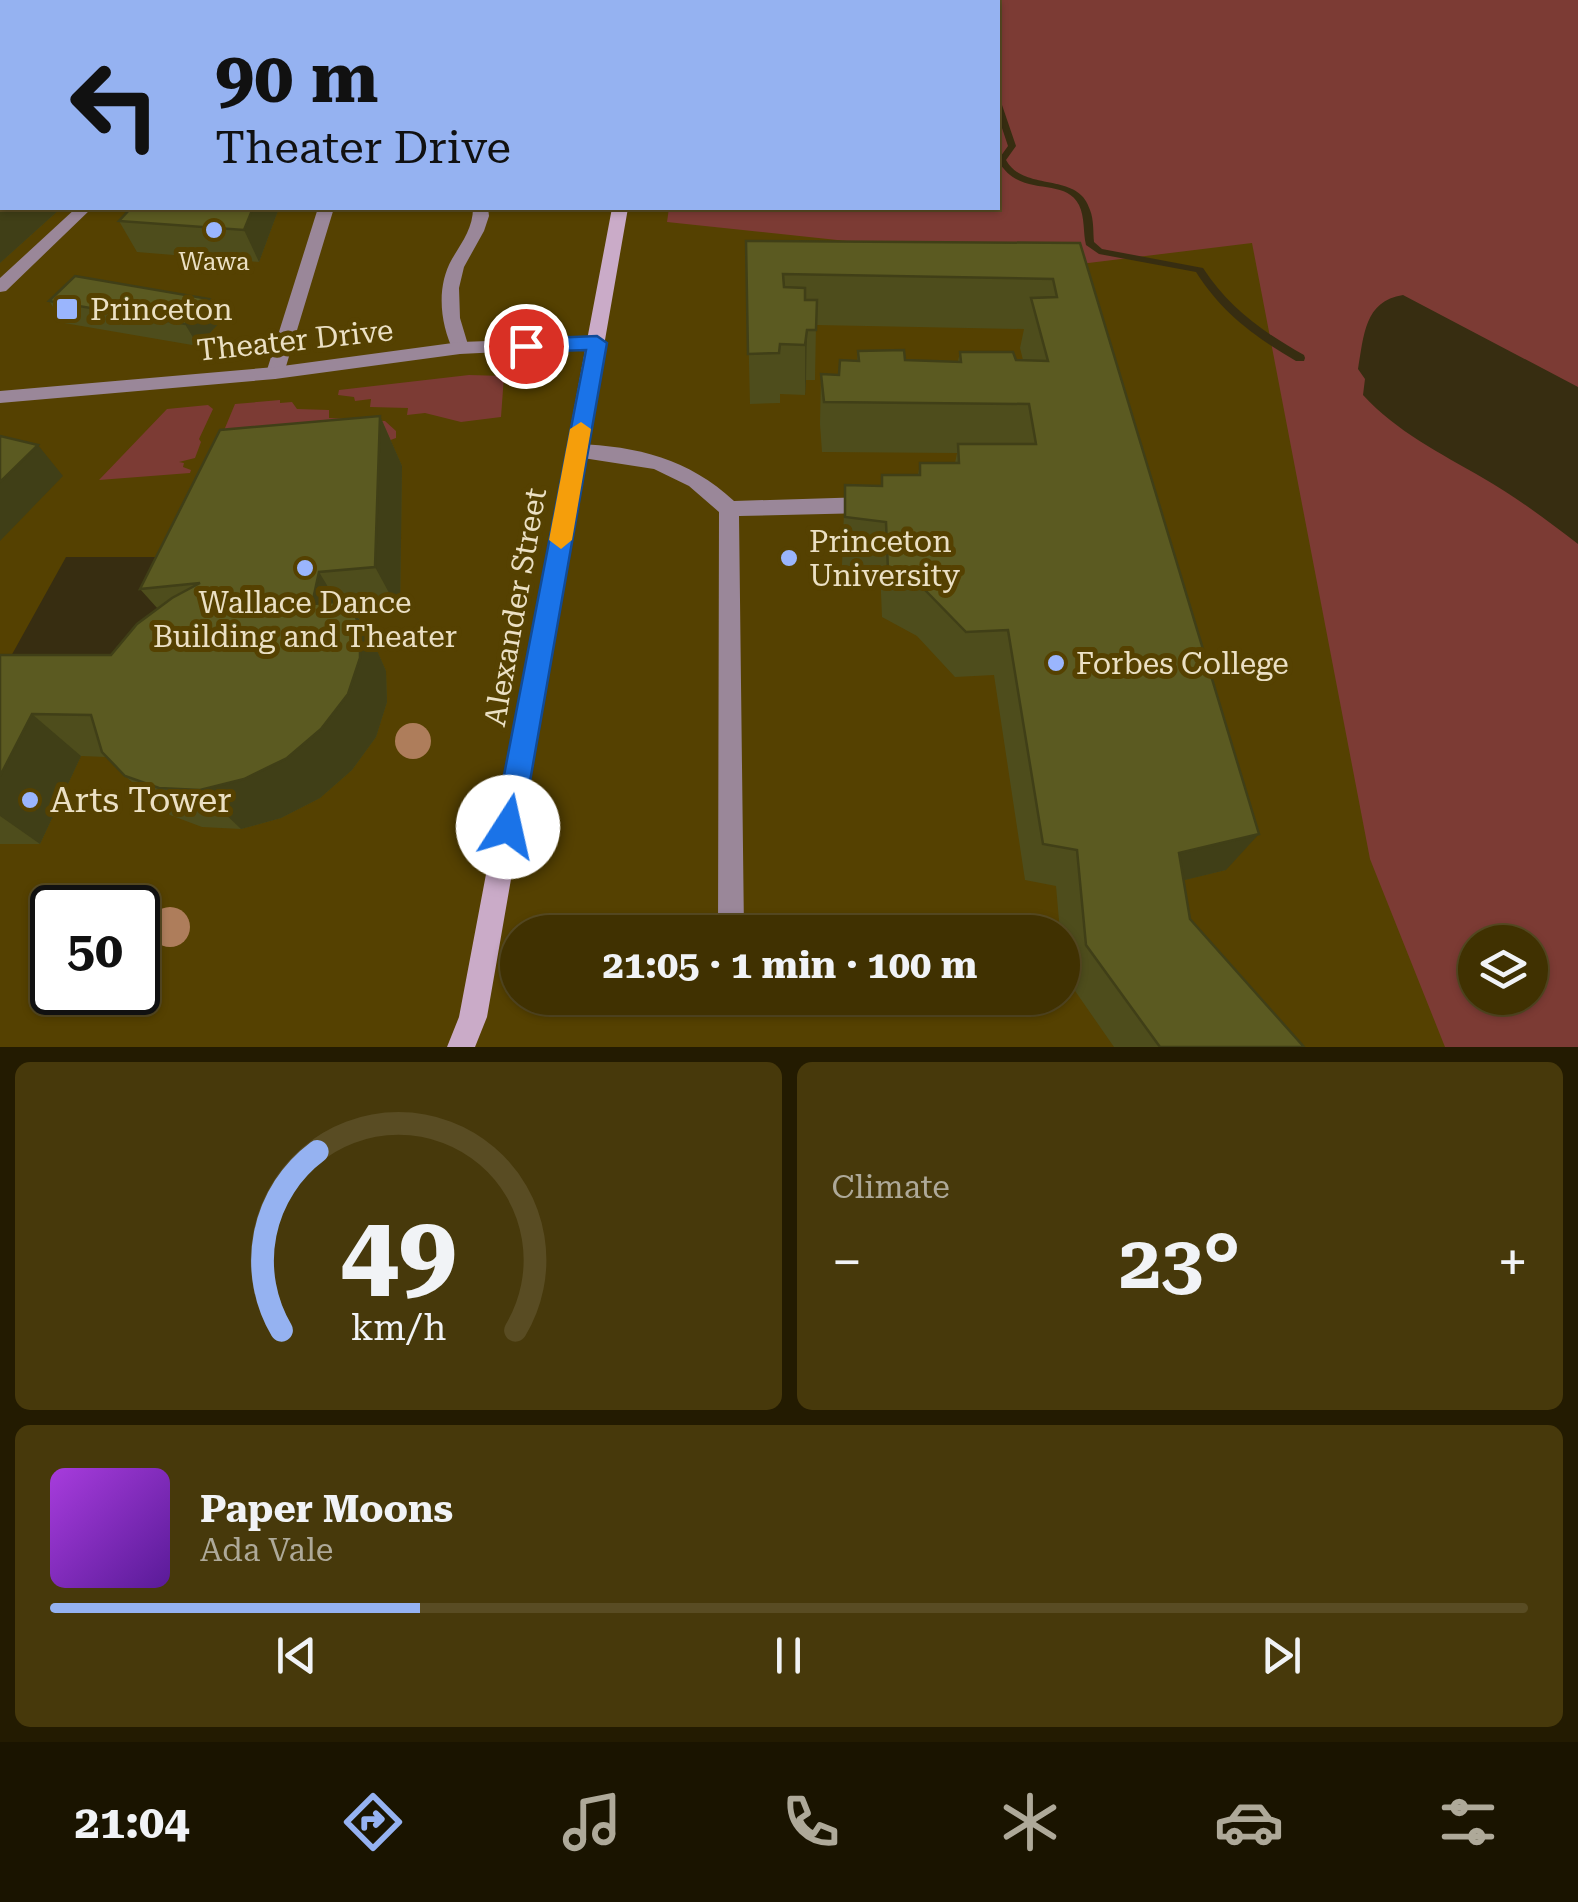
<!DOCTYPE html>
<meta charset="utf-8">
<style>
:root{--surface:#403101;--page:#47390b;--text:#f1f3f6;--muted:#aea999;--line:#594c23;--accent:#95b2f1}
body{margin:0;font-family:"Roboto Serif",serif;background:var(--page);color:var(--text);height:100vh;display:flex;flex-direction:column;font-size:38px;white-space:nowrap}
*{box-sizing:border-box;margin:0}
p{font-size:32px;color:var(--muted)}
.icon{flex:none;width:55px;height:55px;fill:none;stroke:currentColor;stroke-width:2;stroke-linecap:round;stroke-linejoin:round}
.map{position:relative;height:1047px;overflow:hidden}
.side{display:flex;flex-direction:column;gap:15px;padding:15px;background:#231b01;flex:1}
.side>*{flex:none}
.hud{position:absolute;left:0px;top:0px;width:1000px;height:210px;box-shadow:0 2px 8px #0004,0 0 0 2px var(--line);background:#95b2f1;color:#111;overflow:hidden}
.controls{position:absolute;left:1458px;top:925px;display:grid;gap:20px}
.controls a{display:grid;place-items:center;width:90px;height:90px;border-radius:50%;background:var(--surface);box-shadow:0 2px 8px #0004,0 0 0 2px var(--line);font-size:50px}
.speed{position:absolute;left:30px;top:885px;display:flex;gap:20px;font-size:50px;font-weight:700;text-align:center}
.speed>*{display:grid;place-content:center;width:130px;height:130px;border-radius:50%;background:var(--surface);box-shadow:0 2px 8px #0004,0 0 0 2px var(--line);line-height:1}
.speed .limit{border:5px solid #111;border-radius:15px;background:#fff;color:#111}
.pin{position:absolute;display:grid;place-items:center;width:85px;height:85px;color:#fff;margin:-42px;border:5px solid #fff;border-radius:50%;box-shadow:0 2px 10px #0007}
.me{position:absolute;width:110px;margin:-55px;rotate:10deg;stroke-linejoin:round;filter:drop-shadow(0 0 8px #0008)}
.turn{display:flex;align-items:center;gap:35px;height:210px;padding:0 50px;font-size:45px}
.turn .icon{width:130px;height:130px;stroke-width:2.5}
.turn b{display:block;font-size:70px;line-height:85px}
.big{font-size:75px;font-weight:700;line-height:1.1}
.side .card{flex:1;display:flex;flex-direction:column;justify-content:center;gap:15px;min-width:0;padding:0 35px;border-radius:15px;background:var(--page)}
.side .dial{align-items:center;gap:0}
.dial svg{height:260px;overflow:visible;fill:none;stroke:var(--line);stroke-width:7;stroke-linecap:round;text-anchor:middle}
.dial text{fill:var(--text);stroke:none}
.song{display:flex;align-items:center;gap:30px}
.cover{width:120px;height:120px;border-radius:15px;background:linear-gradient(135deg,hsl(280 70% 55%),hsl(270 70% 35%))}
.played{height:10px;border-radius:5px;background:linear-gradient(90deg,var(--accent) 25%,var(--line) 25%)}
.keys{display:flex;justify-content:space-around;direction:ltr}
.heat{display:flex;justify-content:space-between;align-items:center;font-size:55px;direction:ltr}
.side .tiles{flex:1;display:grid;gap:15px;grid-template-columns:1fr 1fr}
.card:last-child{grid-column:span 2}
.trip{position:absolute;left:500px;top:915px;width:580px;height:100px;border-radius:50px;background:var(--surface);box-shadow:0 2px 8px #0004,0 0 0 2px var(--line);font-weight:700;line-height:100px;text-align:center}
.menu{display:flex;height:160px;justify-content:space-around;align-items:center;background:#1a1400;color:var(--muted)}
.menu .icon{width:70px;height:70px}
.menu .current{color:var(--accent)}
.menu b{font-size:45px;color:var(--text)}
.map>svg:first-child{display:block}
.green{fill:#7c3b34;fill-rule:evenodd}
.water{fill:#372d11}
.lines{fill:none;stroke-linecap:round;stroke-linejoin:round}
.stream{fill:#372d11;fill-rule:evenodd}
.service{fill:#9a8799;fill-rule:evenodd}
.minor{fill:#9a8799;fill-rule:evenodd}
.secondary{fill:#caabc8;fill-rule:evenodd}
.tree{fill:#ae7d5b}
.wall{fill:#4e4d1c}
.shaded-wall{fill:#403f17}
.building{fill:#5b5a21;stroke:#403f17;stroke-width:2.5}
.route{fill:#1a73e8;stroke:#114b97;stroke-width:2.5}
.slow{fill:#f59e0b}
.poi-dot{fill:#9ab5fd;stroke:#554101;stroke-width:4}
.labels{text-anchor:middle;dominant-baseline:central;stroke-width:10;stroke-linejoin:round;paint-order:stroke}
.far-poi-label{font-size:25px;fill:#ebe0c4;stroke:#554101}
.poi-label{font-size:30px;fill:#ebe0c4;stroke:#554101;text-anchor:start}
.street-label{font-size:30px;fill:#ebe0c4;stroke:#554101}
.near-poi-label{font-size:35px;fill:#ebe0c4;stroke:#554101;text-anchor:start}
</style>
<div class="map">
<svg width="1578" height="1047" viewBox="0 0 1578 1047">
<rect width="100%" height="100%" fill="#554101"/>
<path class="green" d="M692,0H1578V1047H1445L1370,859L1252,243L1072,265L667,222L669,208H998V2ZM1475,942H1530V998H1475Z
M469,375L504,376L501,417L461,422L425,413L407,415L408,408L370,407L371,399L355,401L354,397L338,395L339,390Z
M280,400V403L292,402L297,409L329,410V418L385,421L396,431V438L385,442L220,440L235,404Z
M208,405L213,409L199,439L201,442L195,458L179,462L184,463L183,467L191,470L190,473L99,480L167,409Z"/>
<path class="water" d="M1403,295L1578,387V544C1547,520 1516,497 1483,478C1440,453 1397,432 1363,395L1365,379L1358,369C1364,336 1364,301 1403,295Z
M66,557H193L141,667H5Z"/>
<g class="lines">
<path class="stream" d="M959,0H968L966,2H959Z
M998,102L1002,105L1016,146L1006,160C1024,193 1079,171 1090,210C1094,220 1093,232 1094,242L1102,249L1203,268C1229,308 1263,332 1304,355L1305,358L1304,361H1296C1255,337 1222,313 1196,272L1099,254L1086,245C1083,233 1085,217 1079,205C1064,175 1019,200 998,160L1008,146L998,116Z"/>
<path class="service" d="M76,208H92L6,291L0,292V278Z
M318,208H334L284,373L275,379L266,373Z
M473,208H488L489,216L484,231L464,267L459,288L460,318L469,348L460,354L454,352C440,324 436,287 452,259C462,242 473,228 473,208Z
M577,444C637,446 689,459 734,501L867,497L877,505L867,513L739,516L744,932H718L719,512L689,486L654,469L570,456L568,451Z"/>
<path class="minor" d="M597,337L606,343L603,347L460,354L275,379L0,403V391L275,367L460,342Z"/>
<path class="secondary" d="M612,208H628L487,1017L475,1047H447L459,1017Z"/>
</g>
<g class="tree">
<circle cx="413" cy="741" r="18"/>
<circle cx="170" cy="927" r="20"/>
</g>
<path class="wall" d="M0,0H18L2,2V208H61L0,263Z
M39,0H288L285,2H41Z
M279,208L259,262L137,252L119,221Z
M746,241L1080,243L1226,870L1184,880L1190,919L1304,1047H1114L1064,975L1062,932H1060L1056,886L1025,880L994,675L955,677L917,636L882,617L880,570L842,565L845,485L881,486L882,475H918L920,463H955L957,453L822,452L820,424L821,374L839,375L857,361L858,351L905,360L958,361L960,352L1023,360L1020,348L1024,329L816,325L815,380H806L805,395L780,394V403L750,404Z
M49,301L221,321L198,346L64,323Z
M380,416L402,466L400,613L358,617L375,646L386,671L387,702L376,737L352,770L320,798L281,818L241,829L202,827L170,815L125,776L106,757L81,756L40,844H0V655H111L158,609L140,589Z"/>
<path class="shaded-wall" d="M217,0H288L285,2H214Z
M2,180V208H61L0,263V183Z
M253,208H279L259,262L244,230Z
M209,299L221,321L198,346L185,324Z
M807,330L806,380L805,395V345Z
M380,416L402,466L400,613L375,567Z
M38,445L63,476L0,541V482Z
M319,572L347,618L312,604Z
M348,601L375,646L386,671L387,702L376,737L352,770L320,798L281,818L241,829L200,790Z
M32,714L81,756L40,844L0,816V776Z
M1259,834L1226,870L1152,888L1179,853Z"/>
<path class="building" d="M0,0H6L24,2H2V16H0Z
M69,0H217L214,2H66Z
M2,48V180L0,183V50Z
M131,208H253L244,230L119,221Z
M746,241L1080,243L1259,834L1179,853L1190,919L1304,1047H1160L1086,945L1077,850L1043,844L1008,630L966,632L925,590L888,570L886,522L845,517V485L882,486V475H920V463H959L958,444H1036L1029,404L824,402L821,374L839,375L840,360L859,361L858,351L904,350L905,360L961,362L960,352H1013L1016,360L1048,361L1031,298L1057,297L1053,279L783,274L784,287L805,288V300H817L816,330H807L805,345L780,344L779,353L748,354Z
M75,276L209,299L185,324L49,301Z
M380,416L375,567L319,572L312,604L348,601L360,626V658L348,694L321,729L287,758L244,779L200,790L159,788L125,776L102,752L91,715L32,714L0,776V655H111L137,624L172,598L200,583L140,589L220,430Z
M0,436L38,445L0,482Z"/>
<path class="route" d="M597,336L607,343L522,827L518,837L508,841L498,837L494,827L586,350L526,352L516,346L526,339Z"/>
<path class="slow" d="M581,422L591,429L572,540L561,549L549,540L570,429Z"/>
<g class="poi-dot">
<circle cx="214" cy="230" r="10"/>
<rect x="55" y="297" width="24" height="24" rx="5"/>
<circle cx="789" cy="558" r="10"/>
<circle cx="305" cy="568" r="10"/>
<circle cx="1056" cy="663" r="10"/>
<circle cx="30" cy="800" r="10"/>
</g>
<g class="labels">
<g class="far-poi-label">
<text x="214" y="261">Wawa</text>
</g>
<g class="poi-label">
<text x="90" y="309">Princeton</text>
<text x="809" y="541">Princeton<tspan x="809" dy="34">University</tspan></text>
<text x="305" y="602" text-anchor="middle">Wallace Dance<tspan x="305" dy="34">Building and Theater</tspan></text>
<text x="1076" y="663">Forbes College</text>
</g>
<g class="street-label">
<text transform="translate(295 340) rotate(-6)">Theater Drive</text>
<text transform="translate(515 607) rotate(-80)">Alexander Street</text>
</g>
<g class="near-poi-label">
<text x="50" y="800">Arts Tower</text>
</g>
</g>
</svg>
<div class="controls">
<a><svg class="icon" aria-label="layers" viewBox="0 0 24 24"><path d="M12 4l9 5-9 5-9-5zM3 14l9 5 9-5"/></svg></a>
</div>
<div class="speed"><div class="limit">50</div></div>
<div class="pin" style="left:526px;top:346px;background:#d93025"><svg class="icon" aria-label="arrive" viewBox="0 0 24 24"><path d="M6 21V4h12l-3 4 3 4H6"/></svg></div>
<svg class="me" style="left:508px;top:827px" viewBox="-20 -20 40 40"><circle r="19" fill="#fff"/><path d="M0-13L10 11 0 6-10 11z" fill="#1a73e8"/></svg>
<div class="trip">21:05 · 1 min · 100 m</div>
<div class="hud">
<div class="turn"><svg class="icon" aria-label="left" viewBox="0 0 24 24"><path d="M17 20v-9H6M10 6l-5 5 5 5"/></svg><div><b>90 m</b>Theater Drive</div></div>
</div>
</div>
<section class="side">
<div class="tiles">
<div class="card dial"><svg viewBox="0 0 100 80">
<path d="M14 69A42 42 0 1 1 86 69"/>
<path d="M14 69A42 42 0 0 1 25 14" stroke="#95b2f1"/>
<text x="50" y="56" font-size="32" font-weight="700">49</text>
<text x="50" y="72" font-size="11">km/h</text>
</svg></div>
<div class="card"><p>Climate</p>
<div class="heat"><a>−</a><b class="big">23°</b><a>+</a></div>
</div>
<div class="card">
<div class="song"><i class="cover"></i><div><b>Paper Moons</b><p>Ada Vale</p></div></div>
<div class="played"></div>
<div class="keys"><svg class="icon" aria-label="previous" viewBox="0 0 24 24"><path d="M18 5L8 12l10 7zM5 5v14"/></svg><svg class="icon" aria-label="pause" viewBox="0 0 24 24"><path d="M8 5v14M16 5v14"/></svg><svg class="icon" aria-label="next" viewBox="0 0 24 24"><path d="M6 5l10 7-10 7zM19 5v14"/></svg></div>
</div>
</div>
</section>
<nav class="menu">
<b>21:04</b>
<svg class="icon current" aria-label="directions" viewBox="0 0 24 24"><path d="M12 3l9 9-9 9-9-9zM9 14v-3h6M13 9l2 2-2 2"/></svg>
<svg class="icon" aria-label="music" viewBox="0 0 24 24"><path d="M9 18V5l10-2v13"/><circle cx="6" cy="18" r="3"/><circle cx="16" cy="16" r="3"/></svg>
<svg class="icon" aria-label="phone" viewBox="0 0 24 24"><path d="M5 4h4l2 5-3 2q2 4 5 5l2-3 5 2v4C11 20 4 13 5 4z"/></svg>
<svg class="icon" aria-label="climate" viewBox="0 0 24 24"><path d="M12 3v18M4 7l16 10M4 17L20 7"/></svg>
<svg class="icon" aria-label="car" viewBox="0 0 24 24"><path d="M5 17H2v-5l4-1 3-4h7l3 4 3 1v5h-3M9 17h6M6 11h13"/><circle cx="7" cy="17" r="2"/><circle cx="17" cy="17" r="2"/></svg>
<svg class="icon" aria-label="filters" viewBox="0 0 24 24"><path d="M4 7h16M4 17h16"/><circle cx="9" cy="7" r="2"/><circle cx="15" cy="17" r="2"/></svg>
</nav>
